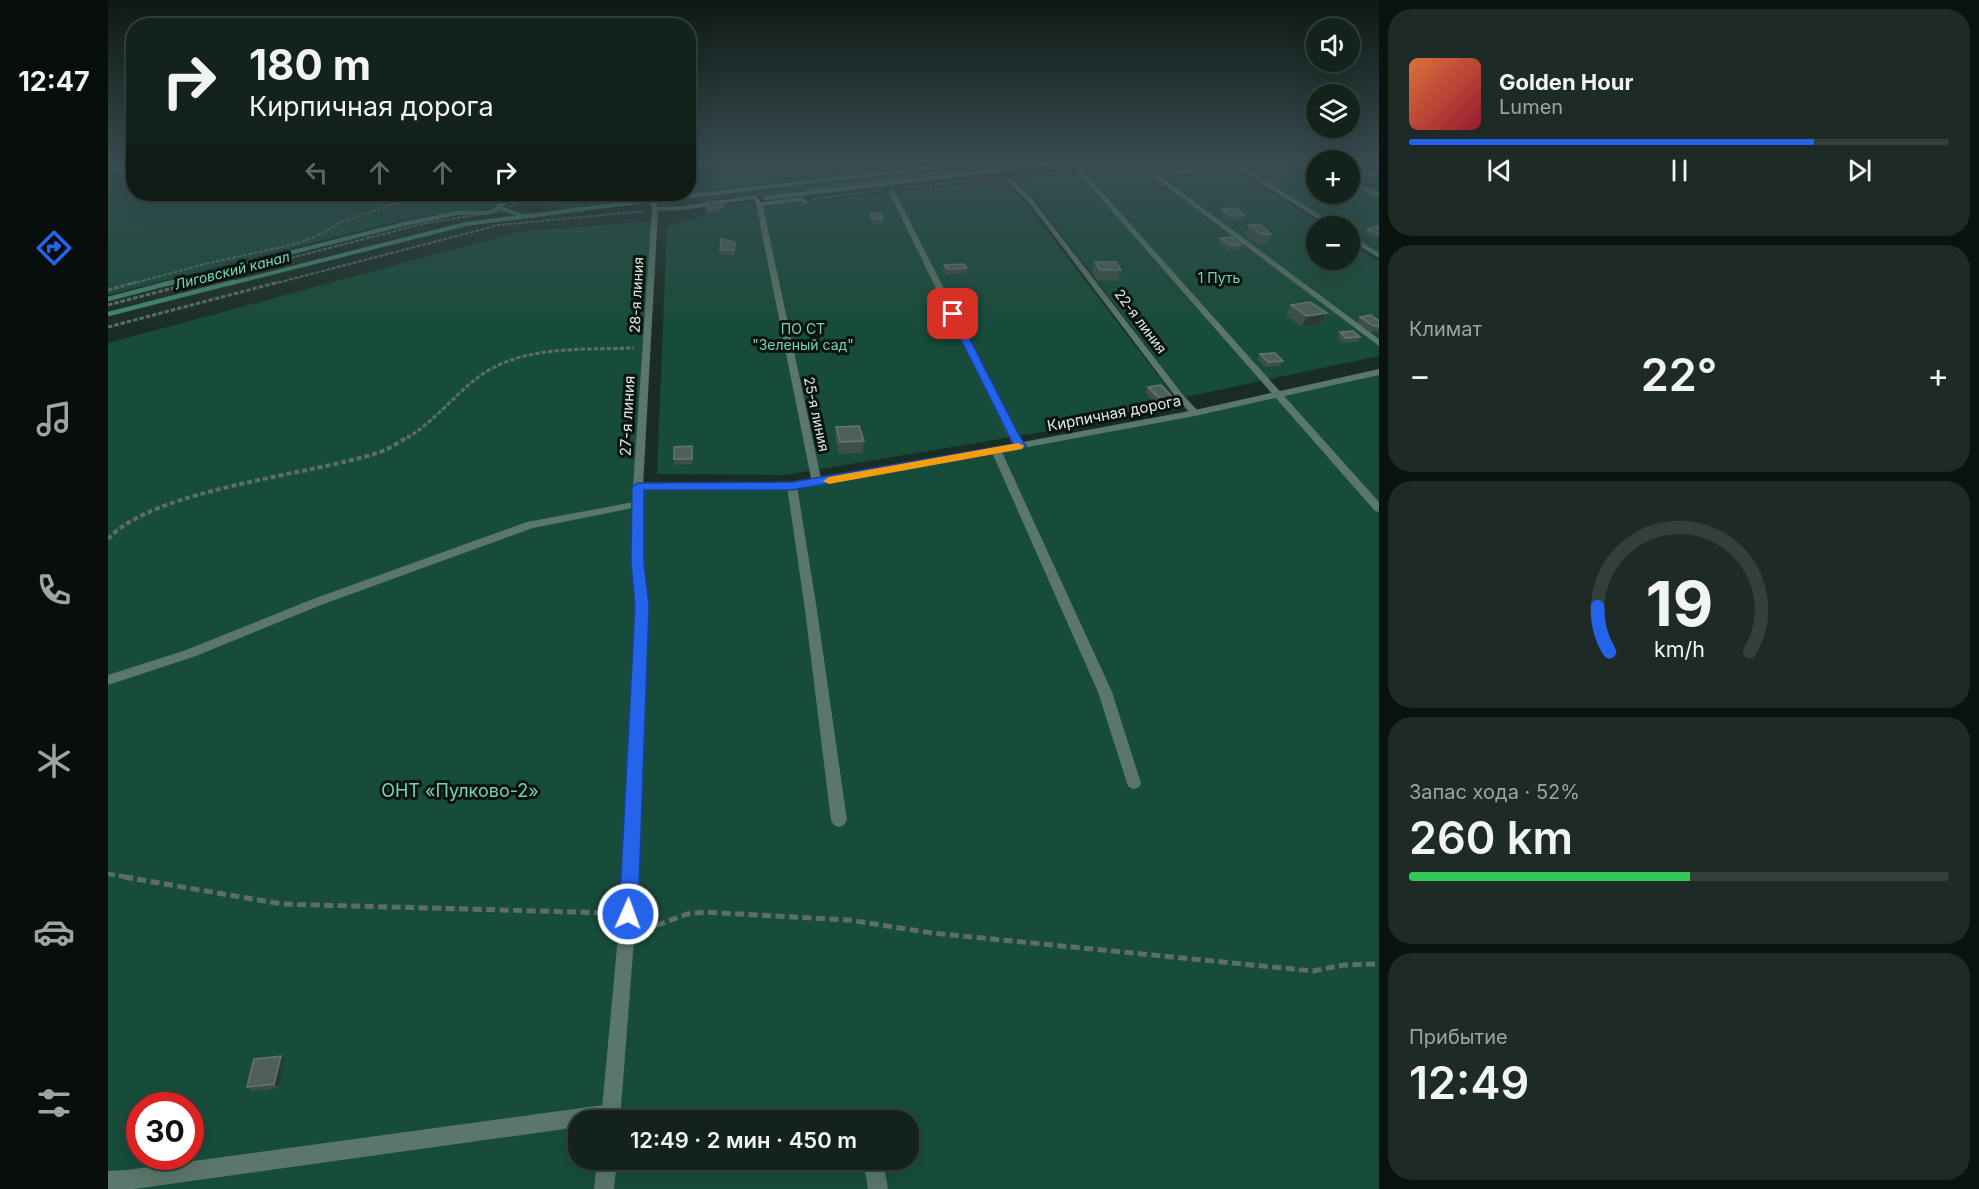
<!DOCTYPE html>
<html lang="ru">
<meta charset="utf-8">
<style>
:root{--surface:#14221c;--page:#1d2a25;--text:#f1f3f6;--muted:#9da4a3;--line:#333f3b;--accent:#2563eb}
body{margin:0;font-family:Inter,sans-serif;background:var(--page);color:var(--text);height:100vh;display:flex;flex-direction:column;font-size:22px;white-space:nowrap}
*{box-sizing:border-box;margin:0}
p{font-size:20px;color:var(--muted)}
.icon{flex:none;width:33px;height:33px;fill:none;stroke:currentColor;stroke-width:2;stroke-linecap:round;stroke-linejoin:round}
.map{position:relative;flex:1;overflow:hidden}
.drawer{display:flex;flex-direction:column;gap:9px;padding:9px;background:#0b130f;width:600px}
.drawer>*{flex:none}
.guide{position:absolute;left:18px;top:18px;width:570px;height:183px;border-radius:24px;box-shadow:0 6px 24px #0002,0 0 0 2px var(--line);background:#14221c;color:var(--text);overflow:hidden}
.controls{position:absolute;left:1198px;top:18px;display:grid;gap:12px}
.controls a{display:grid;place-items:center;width:54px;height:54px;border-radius:50%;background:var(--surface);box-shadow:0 6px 24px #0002,0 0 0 2px var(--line);font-size:30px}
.speed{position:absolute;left:18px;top:1092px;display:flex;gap:12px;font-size:30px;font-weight:700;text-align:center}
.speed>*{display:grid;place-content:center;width:78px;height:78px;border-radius:50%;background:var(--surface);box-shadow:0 6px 24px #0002,0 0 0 2px var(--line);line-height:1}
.speed .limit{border:9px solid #d22;background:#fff;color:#111}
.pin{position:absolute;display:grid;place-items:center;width:51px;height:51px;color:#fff;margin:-26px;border-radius:12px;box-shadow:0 3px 9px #0006}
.me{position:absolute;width:66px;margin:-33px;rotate:2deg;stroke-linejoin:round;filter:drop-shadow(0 0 4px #0008)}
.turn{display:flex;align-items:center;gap:21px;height:126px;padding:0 24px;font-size:27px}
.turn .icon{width:78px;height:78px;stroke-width:2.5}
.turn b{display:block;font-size:42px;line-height:51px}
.lanes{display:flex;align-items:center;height:57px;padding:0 24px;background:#0003;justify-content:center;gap:30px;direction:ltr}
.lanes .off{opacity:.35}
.big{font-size:45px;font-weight:600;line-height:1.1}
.drawer .widget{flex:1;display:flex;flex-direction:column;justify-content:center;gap:9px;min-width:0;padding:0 21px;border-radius:24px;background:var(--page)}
.drawer .dial{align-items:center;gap:0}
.dial svg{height:156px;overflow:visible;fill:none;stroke:var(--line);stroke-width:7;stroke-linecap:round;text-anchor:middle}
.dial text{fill:var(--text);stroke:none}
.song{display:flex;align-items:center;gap:18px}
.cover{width:72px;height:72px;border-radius:9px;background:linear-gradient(135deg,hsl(20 70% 55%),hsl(350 70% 35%))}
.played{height:6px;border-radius:3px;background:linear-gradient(90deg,var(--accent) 75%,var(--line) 75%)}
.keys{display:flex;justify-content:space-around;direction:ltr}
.heat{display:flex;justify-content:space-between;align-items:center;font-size:33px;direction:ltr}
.charge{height:9px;border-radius:4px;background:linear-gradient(90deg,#34c759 52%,var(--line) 0)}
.trip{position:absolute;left:460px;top:1110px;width:351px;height:60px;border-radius:24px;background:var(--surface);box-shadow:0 6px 24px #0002,0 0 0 2px var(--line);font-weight:600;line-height:60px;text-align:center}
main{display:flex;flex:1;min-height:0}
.dock{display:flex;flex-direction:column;width:108px;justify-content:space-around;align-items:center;background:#080e0b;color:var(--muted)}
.dock .icon{width:42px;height:42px}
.dock .on{color:var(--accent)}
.dock b{font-size:27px;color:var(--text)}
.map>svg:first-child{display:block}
.green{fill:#184c3a;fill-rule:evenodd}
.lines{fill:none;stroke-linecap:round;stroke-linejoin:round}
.stream-far1{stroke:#45886f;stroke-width:4}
.stream{stroke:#45886f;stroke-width:4.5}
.path-far4{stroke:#5e6e67;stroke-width:2;stroke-dasharray:4 1.5;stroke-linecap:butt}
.path-far3{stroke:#5e6e67;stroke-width:3;stroke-dasharray:4.5 2;stroke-linecap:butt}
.path-far2{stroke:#5e6e67;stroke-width:4;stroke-dasharray:5 3;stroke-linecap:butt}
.path-far1{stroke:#5e6e67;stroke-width:4.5;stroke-dasharray:7 4;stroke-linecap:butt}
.path{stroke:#5e6e67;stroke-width:5;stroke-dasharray:9 4.5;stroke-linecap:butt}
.service{fill:#5b766b;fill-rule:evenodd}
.minor{fill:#5b766b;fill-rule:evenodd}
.wall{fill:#3c5048}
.shaded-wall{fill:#273b33}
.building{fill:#4e6059;stroke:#64766f;stroke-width:1.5}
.route{fill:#2563eb;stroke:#184099;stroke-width:1.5}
.slow{fill:#f59e0b}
.labels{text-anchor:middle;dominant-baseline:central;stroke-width:6;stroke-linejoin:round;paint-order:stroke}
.far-water-label{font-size:14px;font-style:italic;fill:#78dcb6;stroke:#0b1310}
.far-park-label{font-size:14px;fill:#71d5b0;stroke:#0b1310}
.far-street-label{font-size:14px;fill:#dfebe6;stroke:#0b1310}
.street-label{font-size:15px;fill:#dfebe6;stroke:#0b1310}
.near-park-label{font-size:18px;fill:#71d5b0;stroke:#0b1310}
</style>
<main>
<nav class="dock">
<b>12:47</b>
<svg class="icon on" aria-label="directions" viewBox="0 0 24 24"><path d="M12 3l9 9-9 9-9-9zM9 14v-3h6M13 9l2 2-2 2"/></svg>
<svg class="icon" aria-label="music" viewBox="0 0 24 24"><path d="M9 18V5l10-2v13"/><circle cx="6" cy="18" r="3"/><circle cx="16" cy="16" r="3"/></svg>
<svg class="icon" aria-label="phone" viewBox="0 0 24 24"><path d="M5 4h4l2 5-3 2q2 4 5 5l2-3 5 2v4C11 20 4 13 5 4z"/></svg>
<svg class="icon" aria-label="climate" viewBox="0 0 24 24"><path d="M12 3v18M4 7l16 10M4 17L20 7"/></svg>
<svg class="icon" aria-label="car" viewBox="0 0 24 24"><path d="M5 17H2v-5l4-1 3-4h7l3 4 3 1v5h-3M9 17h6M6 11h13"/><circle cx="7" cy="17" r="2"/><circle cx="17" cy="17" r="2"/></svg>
<svg class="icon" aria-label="filters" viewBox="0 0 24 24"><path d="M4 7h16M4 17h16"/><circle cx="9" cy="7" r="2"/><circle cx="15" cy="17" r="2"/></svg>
</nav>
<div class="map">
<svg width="1271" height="1189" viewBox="0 0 1271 1189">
<rect width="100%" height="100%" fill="#1a2d25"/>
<path class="green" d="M683,162H843L581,193V178L603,177L612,169L613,164L637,167Z
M891,162H971L789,186L656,200L647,194L552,206L549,203Z
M1002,162H1117L1217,226H1209V260H1242V243L1271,262V356L1077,397L927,200L903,179Z
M1126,162H1209V194H1242V162H1271V254L1242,236V226H1227Z
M0,171L25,172L26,194H318L324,197L345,194H406L383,208L373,211H351L289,221L0,295Z
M893,180L916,201L1072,404L1071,409L676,475L549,474L559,226L598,215L597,207L643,202L646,208Z
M460,194H522L527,197L458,210L433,204L443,196Z
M546,221L530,486H684L1087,413L1271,372V1189H0V343L410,232ZM32,1106H82V1156H32ZM471,1120H801V1160H471Z"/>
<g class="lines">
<path class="stream-far1" d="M0,170L26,171
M658,198L955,162
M549,200L868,162
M392,208L389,207L412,194
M59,284L296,224L349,213H379L392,208L415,216
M120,284L358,224L538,201"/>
<path class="stream" d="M0,299L65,282
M0,314L126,282"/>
<path class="path-far4" d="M978,163L987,162
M777,170L785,178
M910,174L965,165
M794,188L891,177
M698,189L918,162
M705,199L775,190
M23,284L97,264L187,244L207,237L233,222L315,194
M82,284L318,223L395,211L425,194
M165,284L391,225L537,211"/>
<path class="path-far3" d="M0,290L28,282
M0,305L88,282
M0,327L171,282
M299,438C326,422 347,394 373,375C417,345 475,350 526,348"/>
<path class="path-far2" d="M0,539C45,489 202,475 269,453C280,450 291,442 301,436"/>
<path class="path-far1" d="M0,874L25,878"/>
<path class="path" d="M16,877L174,904L503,913
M535,927L547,926L579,914L597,912L741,920L824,933L1205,971L1236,965L1271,964"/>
<path class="service" d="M1026,162H1033L1271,339V346Z
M1120,162H1127L1229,226H1221Z
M1196,162L1209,164V168L1197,163Z
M0,164H26V168H0Z
M970,170H974L1271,502V512L1267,511L970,172Z
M898,178H902L924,199L1076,396L1090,411V415H1084L1070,400L920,201L898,180Z
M1242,180L1271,193V198L1242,184Z
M784,190L787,192L910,435L918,446L917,448H909L900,436L781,192Z
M532,194C541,193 547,198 550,207L576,206L647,195L653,202L695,197L700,202L697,204L693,201L655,206L714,483L713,485L709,486L704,483L648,204L645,199L576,210L550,211L535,487L530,490L525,487L544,209L541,201Z
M1242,235L1271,253V258L1242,240Z
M888,447L893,450L1004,692L1033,783L1031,787L1026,789L1021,787L1019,783L990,692L883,450Z
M684,483L689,486L709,610L739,820L736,825L731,827L726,825L723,820L697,610L679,486Z
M531,501L536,504L535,506L425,528L213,605L88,656L0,685V675L78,650L205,599L419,522Z
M503,1104L510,1106L512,1113L510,1120H471V1127L26,1189H0V1171L19,1170Z
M755,1160H775L780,1189H760Z"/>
<path class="minor" d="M1271,369V375L1087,416L709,486L684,489L535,490V563L540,606L528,914L512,1120H493L512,914L526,663L528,606L523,563L526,485L684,483L709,480L1087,410Z
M489,1160H509L506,1189H486Z"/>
</g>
<path class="wall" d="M1064,167L1085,177L1071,178L1062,172Z
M1251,172L1269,175L1267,179L1255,180L1248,176Z
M1211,199L1232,203L1229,208L1218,209L1209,203Z
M598,202L615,207V212L600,213L598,207Z
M1114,209L1137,215L1135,220L1121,221L1112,214Z
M762,214L775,219V224H765L762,219Z
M1141,225L1163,234L1159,244H1149L1137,235Z
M1270,226L1271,238L1267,239L1257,234L1259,229Z
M1112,238L1133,245L1131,250L1120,251L1110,243Z
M627,247L626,256L612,255V250Z
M987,262L1013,270L1010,281L989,280L984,272Z
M836,265L859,268L858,273L838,275L835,270Z
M1183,305L1213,324L1194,327L1178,316Z
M1252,317L1271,321V331L1262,332L1249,322Z
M1232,332L1252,337L1249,342L1235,343L1229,338Z
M1152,354L1175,361L1172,366L1157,367L1150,360Z
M1040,387L1068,401L1066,406L1052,408L1037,392Z
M728,427L756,441L754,453L731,454L727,438Z
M585,452L584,464L566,465V459Z
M177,1060L171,1088L144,1091L139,1087Z
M677,1160H704L703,1161L677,1165Z"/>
<path class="shaded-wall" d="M1255,165L1253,170L1242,171L1244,167Z
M1086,172L1085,177L1071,178L1073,173Z
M1232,203L1229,208L1218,209L1220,204Z
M1219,313L1213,324L1194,327L1199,316Z
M1068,401L1066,406L1052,408L1055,402Z
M173,1056L177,1060L171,1088L166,1084Z"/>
<path class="building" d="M1242,162H1247L1255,165L1244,167L1242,166Z
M1078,166L1086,172L1073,173L1064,167Z
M1262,171L1269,175H1257L1251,172Z
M1222,198L1232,203L1220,204L1211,199Z
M613,201L615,207L600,209L598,202Z
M1128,208L1137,215L1123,216L1114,209Z
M772,213L775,219H765L762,214Z
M1151,224L1163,234H1153L1141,225Z
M1270,226L1271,233L1270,234L1259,229Z
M1123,237L1133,245H1122L1112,238Z
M613,239L627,242L626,250H612Z
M987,262H1008L1013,270H992Z
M856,264L859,268L839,269L836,265Z
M1202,302L1219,313L1199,316L1183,305Z
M1263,315L1271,321V326H1265L1252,317Z
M1245,331L1252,337L1238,338L1232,332Z
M1167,353L1175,361L1160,362L1152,354Z
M1053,385L1068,401L1055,402L1040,387Z
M751,426L756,441L732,442L728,427Z
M584,446V459H566V447Z
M173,1056L166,1084L139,1087L146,1059Z"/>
<linearGradient id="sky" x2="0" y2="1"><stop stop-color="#0e1914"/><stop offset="0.49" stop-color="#384c51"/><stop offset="1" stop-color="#384c51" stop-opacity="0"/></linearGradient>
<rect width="1271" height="328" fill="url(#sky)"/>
<path class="route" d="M845,311L849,314L911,435L918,446L917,448L684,490H536V563L541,606L530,914L527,920L520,923L514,920L511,914L527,606L523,563L524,487L530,483L684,482L905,444L840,314Z"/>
<path class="slow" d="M910,443L916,446L914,449L721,484L715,481L721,477Z"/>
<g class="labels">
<g class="far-water-label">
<text transform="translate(124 270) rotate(-14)">Лиговский канал</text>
</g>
<g class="far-park-label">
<text x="1111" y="277">1 Путь</text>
<text x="695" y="328">ПО СТ<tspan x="695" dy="16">"Зеленый сад"</tspan></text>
</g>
<g class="far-street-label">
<text transform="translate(528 295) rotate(-87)">28-я линия</text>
<text transform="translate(1033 321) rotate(53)">22-я линия</text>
<text transform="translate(709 414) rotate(78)">25-я линия</text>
</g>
<g class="street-label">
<text transform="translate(1006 413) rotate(-11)">Кирпичная дорога</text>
<text transform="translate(519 416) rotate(-87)">27-я линия</text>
</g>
<g class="near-park-label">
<text x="352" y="790">ОНТ «Пулково-2»</text>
</g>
</g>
</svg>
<div class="controls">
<a><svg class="icon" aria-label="sound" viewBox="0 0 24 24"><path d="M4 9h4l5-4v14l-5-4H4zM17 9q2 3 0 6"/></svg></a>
<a><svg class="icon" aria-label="layers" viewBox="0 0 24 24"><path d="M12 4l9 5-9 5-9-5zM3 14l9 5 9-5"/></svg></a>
<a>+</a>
<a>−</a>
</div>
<div class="speed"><div class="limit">30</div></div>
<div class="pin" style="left:845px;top:314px;background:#d93025"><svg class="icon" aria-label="arrive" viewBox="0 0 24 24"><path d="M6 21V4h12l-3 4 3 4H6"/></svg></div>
<svg class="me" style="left:520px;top:914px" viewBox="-20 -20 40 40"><circle r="17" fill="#2563eb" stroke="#fff" stroke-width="3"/><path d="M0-11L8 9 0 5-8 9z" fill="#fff"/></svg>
<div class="trip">12:49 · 2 мин · 450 m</div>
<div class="guide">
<div class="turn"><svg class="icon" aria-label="right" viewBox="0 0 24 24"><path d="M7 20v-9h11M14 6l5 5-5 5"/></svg><div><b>180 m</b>Кирпичная дорога</div></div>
<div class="lanes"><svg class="icon off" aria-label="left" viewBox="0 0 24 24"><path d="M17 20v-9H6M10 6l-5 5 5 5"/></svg><svg class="icon off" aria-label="ahead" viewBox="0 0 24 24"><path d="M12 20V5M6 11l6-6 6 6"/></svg><svg class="icon off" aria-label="ahead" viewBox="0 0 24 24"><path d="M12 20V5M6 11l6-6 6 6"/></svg><svg class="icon" aria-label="right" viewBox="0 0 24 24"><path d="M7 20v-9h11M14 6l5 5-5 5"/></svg></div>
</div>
</div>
<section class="drawer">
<div class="widget">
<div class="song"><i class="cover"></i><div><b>Golden Hour</b><p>Lumen</p></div></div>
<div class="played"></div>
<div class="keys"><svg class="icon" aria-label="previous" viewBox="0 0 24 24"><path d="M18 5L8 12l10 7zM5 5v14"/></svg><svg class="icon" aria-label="pause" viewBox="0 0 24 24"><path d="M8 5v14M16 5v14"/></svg><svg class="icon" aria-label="next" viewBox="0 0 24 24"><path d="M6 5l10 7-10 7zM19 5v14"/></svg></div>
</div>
<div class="widget"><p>Климат</p>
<div class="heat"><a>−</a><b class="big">22°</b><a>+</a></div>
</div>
<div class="widget dial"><svg viewBox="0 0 100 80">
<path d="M14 69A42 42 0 1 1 86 69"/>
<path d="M14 69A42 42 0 0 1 8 46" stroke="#2563eb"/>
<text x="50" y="56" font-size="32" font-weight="700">19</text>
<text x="50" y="72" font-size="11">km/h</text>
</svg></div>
<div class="widget"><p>Запас хода · 52%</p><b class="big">260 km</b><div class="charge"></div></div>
<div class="widget"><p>Прибытие</p><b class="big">12:49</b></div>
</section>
</main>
